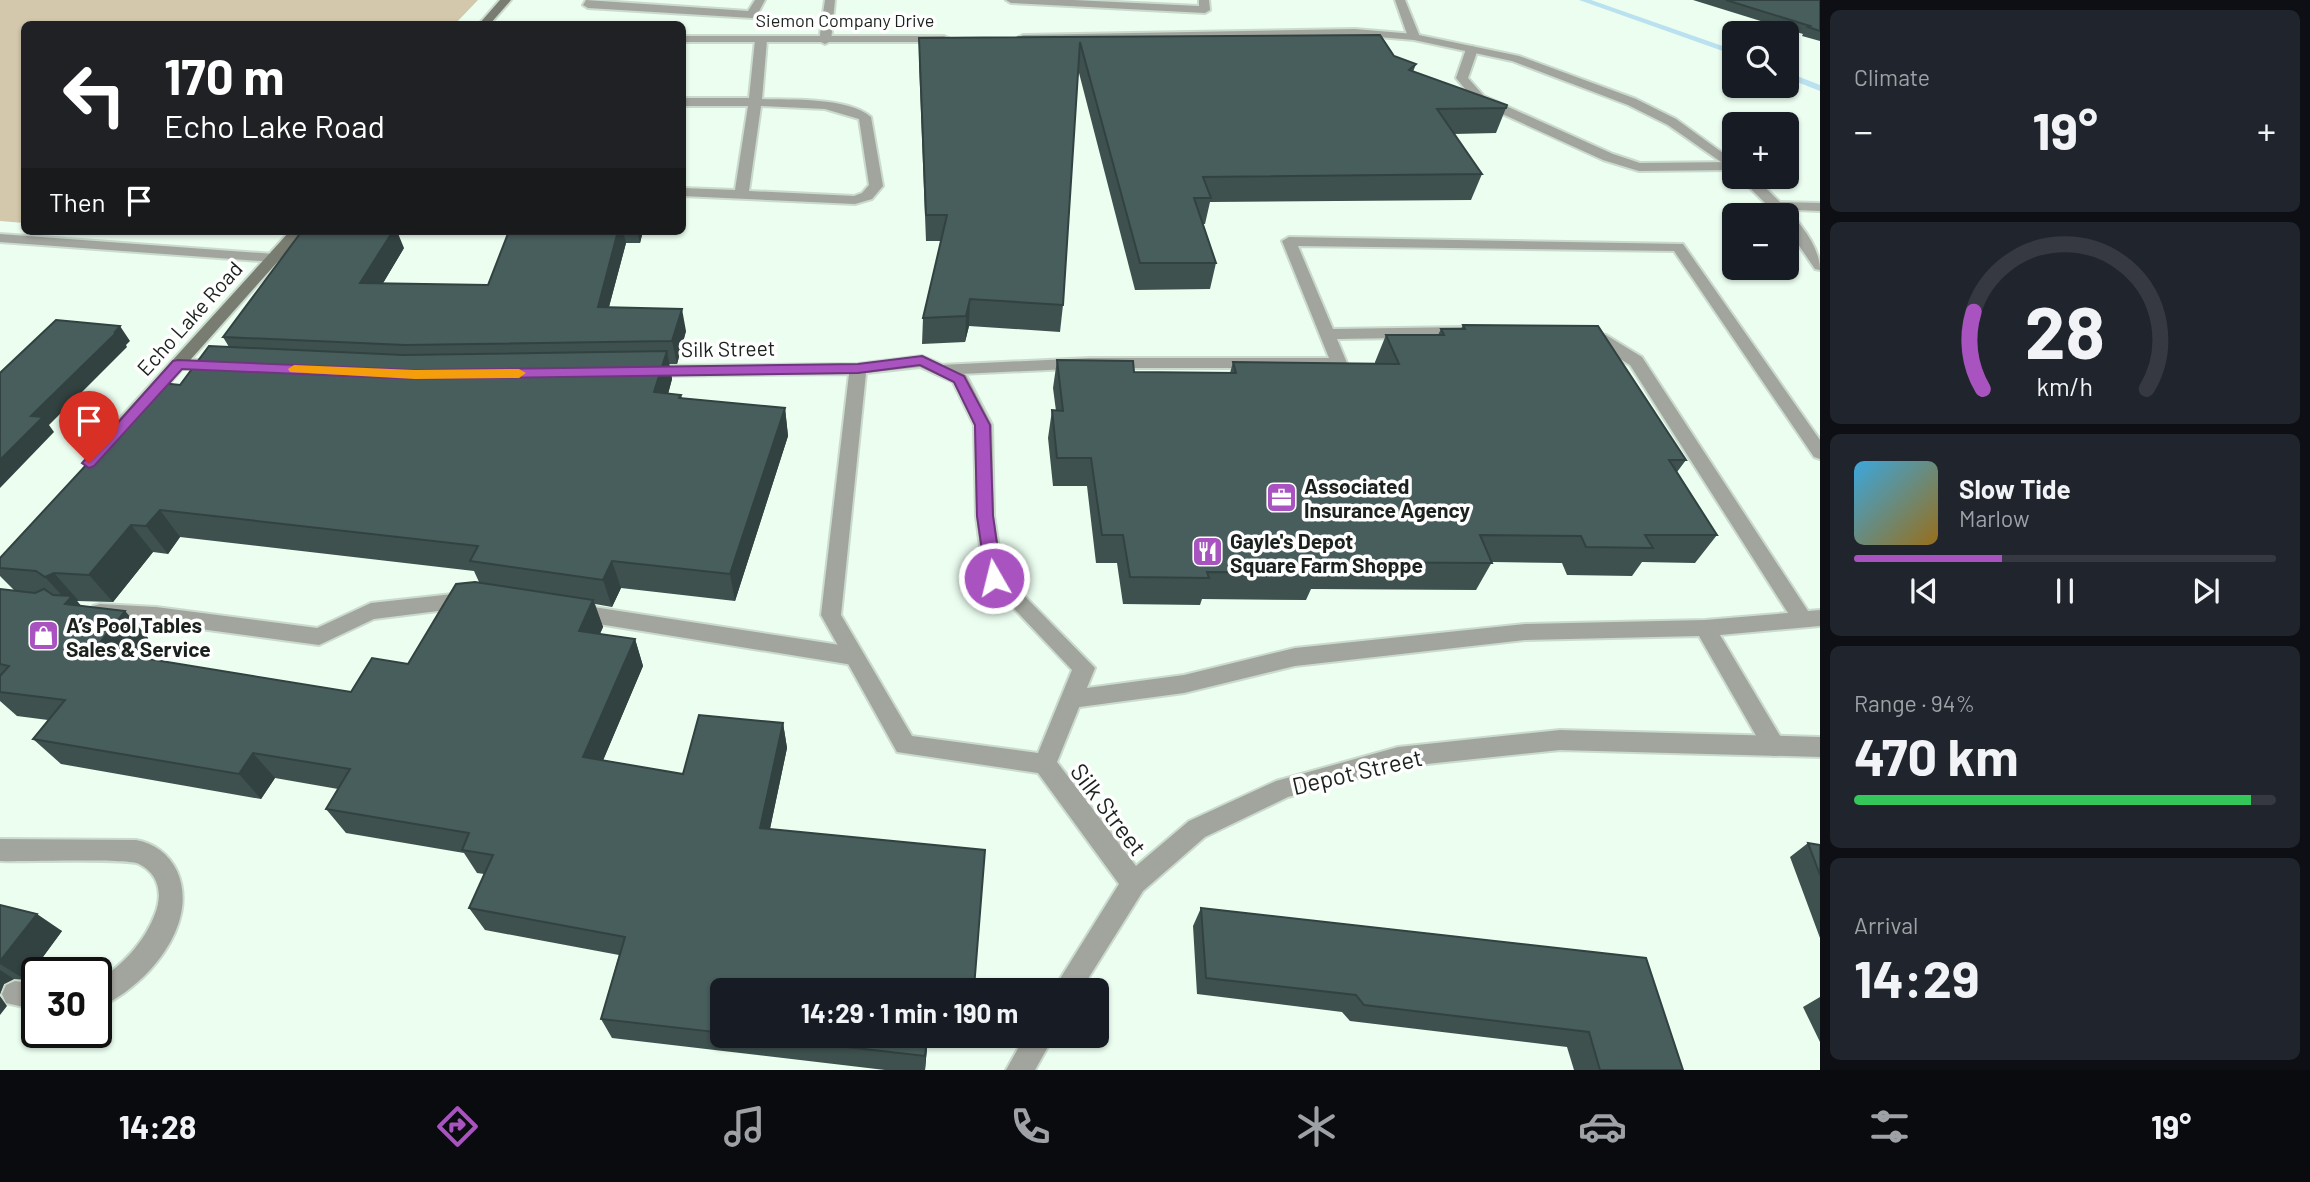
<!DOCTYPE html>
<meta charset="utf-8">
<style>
:root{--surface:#171b24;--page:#20242c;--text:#f1f3f6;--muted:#9ea1a6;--line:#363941;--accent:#a953c1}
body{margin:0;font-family:Barlow,sans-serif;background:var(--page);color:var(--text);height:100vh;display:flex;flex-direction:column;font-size:26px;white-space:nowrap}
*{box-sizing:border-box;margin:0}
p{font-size:23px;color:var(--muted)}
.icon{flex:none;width:38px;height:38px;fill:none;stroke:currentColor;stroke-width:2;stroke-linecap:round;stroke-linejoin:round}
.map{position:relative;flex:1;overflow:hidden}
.panel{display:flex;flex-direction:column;gap:10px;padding:10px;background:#0d0f14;width:490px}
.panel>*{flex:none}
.top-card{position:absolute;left:21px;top:21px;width:665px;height:214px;border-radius:10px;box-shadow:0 2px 5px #0004;background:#202124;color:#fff;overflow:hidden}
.buttons{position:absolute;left:1722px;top:21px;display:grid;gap:14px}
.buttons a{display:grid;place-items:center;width:77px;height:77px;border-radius:10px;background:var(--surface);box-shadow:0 2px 5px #0004;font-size:35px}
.speed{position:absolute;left:21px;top:957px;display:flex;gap:14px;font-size:35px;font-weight:700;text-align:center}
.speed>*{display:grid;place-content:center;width:91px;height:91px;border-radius:50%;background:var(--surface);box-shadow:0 2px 5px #0004;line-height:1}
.speed .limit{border:4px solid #111;border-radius:10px;background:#fff;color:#111}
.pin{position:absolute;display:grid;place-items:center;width:60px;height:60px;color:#fff;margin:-72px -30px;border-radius:50% 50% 50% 0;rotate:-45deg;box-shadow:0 0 7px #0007}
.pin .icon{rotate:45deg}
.me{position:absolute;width:77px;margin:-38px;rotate:352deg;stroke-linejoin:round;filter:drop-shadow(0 0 5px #0008)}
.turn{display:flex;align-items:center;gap:24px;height:147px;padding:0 28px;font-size:32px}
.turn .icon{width:91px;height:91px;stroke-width:2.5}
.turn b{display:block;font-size:49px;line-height:60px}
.then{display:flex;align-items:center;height:66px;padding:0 28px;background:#0003;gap:14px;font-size:26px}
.big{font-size:52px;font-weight:700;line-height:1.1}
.panel .tile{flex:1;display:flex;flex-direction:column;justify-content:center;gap:10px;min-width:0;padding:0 24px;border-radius:10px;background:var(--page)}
.panel .dial{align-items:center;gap:0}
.dial svg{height:182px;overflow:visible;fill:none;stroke:var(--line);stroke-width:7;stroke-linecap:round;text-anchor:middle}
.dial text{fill:var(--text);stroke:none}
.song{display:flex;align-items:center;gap:21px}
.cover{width:84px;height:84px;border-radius:10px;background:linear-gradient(135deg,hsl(200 70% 55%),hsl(40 70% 35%))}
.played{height:7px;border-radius:4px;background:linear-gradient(90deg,var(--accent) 35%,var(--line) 35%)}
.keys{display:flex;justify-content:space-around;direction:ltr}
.heat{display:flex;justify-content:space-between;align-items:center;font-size:38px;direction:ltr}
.charge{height:10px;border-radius:5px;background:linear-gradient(90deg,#34c759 94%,var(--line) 0)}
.trip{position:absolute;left:710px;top:978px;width:399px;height:70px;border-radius:10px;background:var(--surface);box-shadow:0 2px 5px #0004;font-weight:700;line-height:70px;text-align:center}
.dock{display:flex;height:112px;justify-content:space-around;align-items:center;background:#090b0e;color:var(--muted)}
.dock .icon{width:49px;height:49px}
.dock .selected{color:var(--accent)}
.dock b{font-size:32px;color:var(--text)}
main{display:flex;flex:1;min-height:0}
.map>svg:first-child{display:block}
.green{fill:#d3c8ac}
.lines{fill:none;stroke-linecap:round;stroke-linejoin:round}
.stream{fill:#bae1ef;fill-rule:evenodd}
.service-casing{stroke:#cadbce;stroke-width:4}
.minor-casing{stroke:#cadbce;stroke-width:4}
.secondary-casing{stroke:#cadbce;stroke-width:4}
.service{fill:#a2a59d;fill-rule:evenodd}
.minor{fill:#a2a59d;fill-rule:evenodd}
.secondary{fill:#797d71;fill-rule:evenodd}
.wall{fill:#3e514f;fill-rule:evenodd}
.shaded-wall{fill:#324240}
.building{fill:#485e5c;stroke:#324240;stroke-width:2}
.route{fill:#a953c1;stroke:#6e367d;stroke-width:2}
.slow{fill:#f59e0b}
.labels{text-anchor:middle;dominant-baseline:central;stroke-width:7;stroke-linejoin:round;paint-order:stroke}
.far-street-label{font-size:18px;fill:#1b221d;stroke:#fff}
.street-label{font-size:21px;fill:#1b221d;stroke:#fff}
.poi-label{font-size:21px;font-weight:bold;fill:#1b221d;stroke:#fff;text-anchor:start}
.near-street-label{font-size:24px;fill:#1b221d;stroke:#fff}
</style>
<main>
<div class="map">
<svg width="1820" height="1070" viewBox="0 0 1820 1070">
<rect width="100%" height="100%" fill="#ebfef0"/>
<path class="green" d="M0,0H478L455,24H24V223L0,221Z"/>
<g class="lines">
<path class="stream" d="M1579,0H1591L1734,50V55Z
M1787,72L1820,85V91L1787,78Z"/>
<defs>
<path id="service" d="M586,0L748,11L755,0H765L756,17L752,18L588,8L583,5Z
M825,0H835L831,41L825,44L819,41Z
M1006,0H1074L1199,6V0H1209L1210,10L1205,13L1011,3Z
M1395,0H1405L1420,37L1418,39L1408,37Z
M761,37L767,40L762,99C791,100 848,97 871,117L883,186L872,199L855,204L682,196V188L735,190L748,106H682V98H749L755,40ZM761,106L825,109L859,119L869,185L862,193L854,196L749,191Z
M1472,46L1478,49L1468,78L1484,96L1613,154L1640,163L1734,162V170L1639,171L1603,160L1476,102L1456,78L1466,49Z
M1778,202L1820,203V211L1773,209L1771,206Z
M0,234L274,254L281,258L274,262L0,242Z
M1289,237L1683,244L1820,440V459L1814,457L1674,251L1298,246L1333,329L1463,327L1471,332L1463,337L1337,339L1347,363L1339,368H1090L940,375L932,370L940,365L1090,358H1329L1282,241Z
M1590,332L1606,335L1642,357L1808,611L1820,610V626L1720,635L1782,739L1785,746L1782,753L1774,756L1766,753L1699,636L1525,640L1295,666L1184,693L1072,708L1064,706L1061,699L1064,692L1072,690L1184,675L1295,648L1525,624L1705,620L1788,613L1630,365L1595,343L1584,341L1582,337Z
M471,592L478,594L481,600L478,606L374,619L319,645L156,623L100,620L93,618L90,612L93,606L100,604L156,607L317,628L371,603Z
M574,604L853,647L860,650L864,656L860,662L853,665L574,620L567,618L564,612L567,606Z
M0,839L136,840C154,843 169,854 177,871C201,926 144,989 96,1009V981C122,967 145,941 155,914C163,894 159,874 139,864C129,858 21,862 0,861Z
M15,981L37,984V1010L6,1003L2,994L6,985Z"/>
<path id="minor" d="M1355,29L1414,34L1519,56L1636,99L1676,119L1734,161V171L1668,125L1628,105L1512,61L1414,40L1355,35L1023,41L1017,38L1023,35Z
M682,36H944L950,39L944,42H682Z
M1739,177H1754C1778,200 1820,236 1820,270L1815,269L1787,228V215H1777Z
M922,356L966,375L992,425L994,516L1003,574L1095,668L1057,762L1136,866L1189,821L1276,781L1398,747L1560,730L1820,737V757L1560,750L1398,767L1288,797L1205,837L1143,891L1081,990H1053L1119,884L1038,773L897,752L821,615L849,374L647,376L639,371L647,366L858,364ZM920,367L953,382L974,425L976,516L984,577L1072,670L1038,753L912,736L841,615L866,373Z
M178,359L222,361L230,366L222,371L172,368L170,364Z
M1025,1036H1054L1035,1070H1006Z"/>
<path id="secondary" d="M500,0H511L490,24H479Z
M290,231H305L103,458H91L88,454L91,450Z"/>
</defs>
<use href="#service" class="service-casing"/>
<use href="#minor" class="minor-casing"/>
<use href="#secondary" class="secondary-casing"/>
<use href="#service" class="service"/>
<use href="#minor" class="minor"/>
<use href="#secondary" class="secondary"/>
</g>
<path class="wall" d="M1693,0H1820V41L1802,36L1803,34Z
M919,38L1394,56L1416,64L1413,72L1506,108L1496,133L1454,134L1482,174L1471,200L1210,202L1205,224H1203L1216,263L1210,289L1135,290L1078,69L1063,305L1060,332L969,326L965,342L922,344L923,318L941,241H926L919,62Z
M405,231H643L640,243H626L609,307L686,331L677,364H669L672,379L668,394L681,395L682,398L785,408L788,436L735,601L621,588L612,607L595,604L603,627L600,634L635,639L643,666L603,760L683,774L783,723L787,748L770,829L985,850L974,990H723V1036H928L925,1070H885L612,1038L601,1019L619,955L485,930L469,908L484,874L477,873L464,853L346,833L326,809L338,789L275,778L261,799L61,764L33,739L48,720L17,716L0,701V589L15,591L0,576V558L180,385L229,347L223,337L404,248L383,283L488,285L509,231L406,233ZM180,537L474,571L479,582L408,664L351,692L134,657L148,638L125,611L81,606L77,601L113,602L153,552L168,554Z
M1463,325L1686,460L1677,472L1717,535L1695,563L1642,562L1632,576L1567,575L1562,563L1492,562L1476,590L1311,589L1306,600L1202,599L1200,605L1123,604L1117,563H1096L1087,486H1053L1048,438L1052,410L1056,411L1053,388L1057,360L1134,372L1230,373L1233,362L1375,364V362L1386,335H1438L1441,329H1461Z
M1808,843L1820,845V938L1790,857Z
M0,905L62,931L26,980L14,979L4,984L0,994Z
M1201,908L1646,958L1683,1070H1574L1567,1047L1350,1021L1342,1012L1197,994L1193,926Z
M1820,997V1042L1803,1007Z"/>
<path class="shaded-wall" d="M393,231H397L404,248L370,305L360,283Z
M618,231H623L626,243L603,329L598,307Z
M637,231H643L640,243Z
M970,299L969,326L965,342L966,316Z
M682,309L686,331L677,364L672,341Z
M120,326L130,341L126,345L127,347L49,425L54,432L0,488V460L31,416Z
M667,351L672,379L661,420L654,392Z
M785,408L788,436L735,601L730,574Z
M160,510L180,537L168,554L146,526Z
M131,525L153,552L113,602L89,575Z
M612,561L621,588L612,607L603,580Z
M54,573L78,600L77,601L96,623L65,604L67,601L45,577Z
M593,600L603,627L589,657L579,631Z
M125,611L148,638L119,677L94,650Z
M635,639L643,666L594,782L583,757Z
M783,723L787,748L765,852L760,828Z
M253,753L275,778L261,799L239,774Z
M37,914L62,931L26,980L0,964V961Z
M0,970L14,979L4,984L0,994Z
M0,996L7,1006L0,1015Z
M927,1036H928L925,1070V1056Z"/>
<path class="building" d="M1726,0H1820V31L1808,27L1810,26Z
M1380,35L1394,56L1416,64L1409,70L1507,105L1506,108L1437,109L1482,174L1203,177L1211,198H1194L1216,263H1140L1080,42L1063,305L970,299L966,316L923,318L947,215H926L919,38Z
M302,231H393L360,283L488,285L509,231H618L598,307L682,309L672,341L405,345L223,337Z
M56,320L120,326L115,332H117L31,416L43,417L0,460V373Z
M1463,325L1598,326L1686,460H1669L1717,535H1645L1653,548L1586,547L1581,536L1480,535L1492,563L1314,562L1318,573L1207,572L1209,578L1130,577L1123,535H1102L1091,458H1057L1052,410L1063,411L1057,360L1133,361L1134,372L1236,373L1233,362L1399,364L1386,335H1444L1441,329H1465Z
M209,346L403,355L667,351L654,392L681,395L679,398L785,408L730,574L612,561L603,580L470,561L478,546L160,510L146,526L131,525L89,575L54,573L45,577L36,571L0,568V558L162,383L180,385Z
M475,582L593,600L579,631L635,639L583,757L683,774L699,715L783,723L760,828L985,850L974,988L931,984V990H723V1033L601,1019L625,937L469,908L493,855L462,850L469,833L326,809L350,769L253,753L239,774L33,739L65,700L0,692V676L9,666L0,664V589L35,593L44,589L53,595L72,596L65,604L125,611L94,650L351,692L372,658L408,664L456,584Z
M1808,843L1820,845V875Z
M0,905L37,914L0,961Z
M1201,908L1646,958L1683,1070H1600L1589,1032L1364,1005L1356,995L1206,978Z
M750,1036H927L925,1056Z"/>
<path class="route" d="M922,356L964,376L990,425L993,516L1002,578L1000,582L994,584L986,578L977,516L975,425L954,382L920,365L858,373L415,379L182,369L94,466L89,468L82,463L173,361L178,360L415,370L858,364Z"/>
<path class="slow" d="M294,365L415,370L519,369L526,373L519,378L415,379L290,372L288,369Z"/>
<defs>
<symbol id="office-square" viewBox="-11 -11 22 22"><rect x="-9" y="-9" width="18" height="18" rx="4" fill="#a953c1" stroke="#fff"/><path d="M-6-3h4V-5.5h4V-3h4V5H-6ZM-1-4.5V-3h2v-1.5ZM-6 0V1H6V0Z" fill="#fff"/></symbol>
<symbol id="restaurant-square" viewBox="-11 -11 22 22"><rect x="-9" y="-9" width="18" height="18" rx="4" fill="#a953c1" stroke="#fff"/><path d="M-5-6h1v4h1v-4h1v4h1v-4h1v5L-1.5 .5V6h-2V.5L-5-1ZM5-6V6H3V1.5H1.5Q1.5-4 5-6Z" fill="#fff"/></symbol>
<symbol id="shop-square" viewBox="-11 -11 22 22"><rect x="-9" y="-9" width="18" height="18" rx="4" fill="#a953c1" stroke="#fff"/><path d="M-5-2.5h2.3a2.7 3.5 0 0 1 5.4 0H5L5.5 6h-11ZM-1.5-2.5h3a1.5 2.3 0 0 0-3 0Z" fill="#fff"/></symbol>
</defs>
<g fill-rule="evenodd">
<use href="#office-square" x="1264" y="480" width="35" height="35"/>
<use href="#restaurant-square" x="1190" y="534" width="35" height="35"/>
<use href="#shop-square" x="26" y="618" width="35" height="35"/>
</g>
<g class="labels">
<g class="far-street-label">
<text x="845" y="20">Siemon Company Drive</text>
</g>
<g class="street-label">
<text transform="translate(189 318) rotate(-48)">Echo Lake Road</text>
<text transform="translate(728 348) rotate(-1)">Silk Street</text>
</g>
<g class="poi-label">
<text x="1304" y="485">Associated<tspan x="1304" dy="24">Insurance Agency</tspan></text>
<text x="1230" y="540">Gayle's Depot<tspan x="1230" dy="24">Square Farm Shoppe</tspan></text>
<text x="66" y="624">A’s Pool Tables<tspan x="66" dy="24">Sales &amp; Service</tspan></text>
</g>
<g class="near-street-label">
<text transform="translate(1357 771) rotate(-13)">Depot Street</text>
<text transform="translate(1109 809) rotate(53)">Silk Street</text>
</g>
</g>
</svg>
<div class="buttons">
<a><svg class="icon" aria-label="search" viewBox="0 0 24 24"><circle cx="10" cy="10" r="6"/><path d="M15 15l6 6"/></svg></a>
<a>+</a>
<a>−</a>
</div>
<div class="speed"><div class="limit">30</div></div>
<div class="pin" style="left:89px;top:463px;background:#d93025"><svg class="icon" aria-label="arrive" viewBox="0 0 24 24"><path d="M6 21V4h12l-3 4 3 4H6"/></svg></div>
<svg class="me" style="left:994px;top:578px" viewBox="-20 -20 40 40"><circle r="17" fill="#a953c1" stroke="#fff" stroke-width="3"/><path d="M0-11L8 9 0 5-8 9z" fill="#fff"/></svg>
<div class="trip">14:29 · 1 min · 190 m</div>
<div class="top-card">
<div class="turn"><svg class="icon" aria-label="left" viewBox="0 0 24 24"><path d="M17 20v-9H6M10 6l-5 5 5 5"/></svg><div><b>170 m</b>Echo Lake Road</div></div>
<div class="then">Then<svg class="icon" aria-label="arrive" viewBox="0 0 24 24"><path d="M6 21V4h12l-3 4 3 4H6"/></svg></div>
</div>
</div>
<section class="panel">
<div class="tile"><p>Climate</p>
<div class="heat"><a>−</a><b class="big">19°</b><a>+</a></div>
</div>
<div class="tile dial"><svg viewBox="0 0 100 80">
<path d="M14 69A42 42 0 1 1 86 69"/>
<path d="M14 69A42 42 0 0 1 10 35" stroke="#a953c1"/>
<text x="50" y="56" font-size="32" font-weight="700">28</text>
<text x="50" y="72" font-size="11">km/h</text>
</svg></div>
<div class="tile">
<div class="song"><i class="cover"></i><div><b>Slow Tide</b><p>Marlow</p></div></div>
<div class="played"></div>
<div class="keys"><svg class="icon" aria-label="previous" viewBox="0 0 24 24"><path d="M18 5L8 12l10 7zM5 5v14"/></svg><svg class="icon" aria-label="pause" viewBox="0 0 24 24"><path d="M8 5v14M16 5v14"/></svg><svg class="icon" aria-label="next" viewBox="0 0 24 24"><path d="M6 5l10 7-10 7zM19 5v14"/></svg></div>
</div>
<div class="tile"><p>Range · 94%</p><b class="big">470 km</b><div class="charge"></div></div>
<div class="tile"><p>Arrival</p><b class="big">14:29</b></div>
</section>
</main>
<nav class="dock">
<b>14:28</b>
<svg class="icon selected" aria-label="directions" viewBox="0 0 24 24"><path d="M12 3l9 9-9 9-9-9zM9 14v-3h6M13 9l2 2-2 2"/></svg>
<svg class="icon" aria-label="music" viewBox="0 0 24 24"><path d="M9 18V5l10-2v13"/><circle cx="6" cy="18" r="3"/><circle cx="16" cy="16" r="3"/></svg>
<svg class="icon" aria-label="phone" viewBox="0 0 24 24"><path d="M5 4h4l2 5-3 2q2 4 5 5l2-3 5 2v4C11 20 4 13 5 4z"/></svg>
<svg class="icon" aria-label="climate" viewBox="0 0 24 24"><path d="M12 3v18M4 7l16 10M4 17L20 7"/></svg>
<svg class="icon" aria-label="car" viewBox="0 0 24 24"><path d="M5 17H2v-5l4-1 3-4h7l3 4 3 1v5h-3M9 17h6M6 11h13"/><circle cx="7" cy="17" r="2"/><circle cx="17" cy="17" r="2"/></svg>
<svg class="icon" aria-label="filters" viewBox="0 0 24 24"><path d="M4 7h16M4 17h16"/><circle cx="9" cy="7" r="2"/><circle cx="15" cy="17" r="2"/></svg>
<b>19°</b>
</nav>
